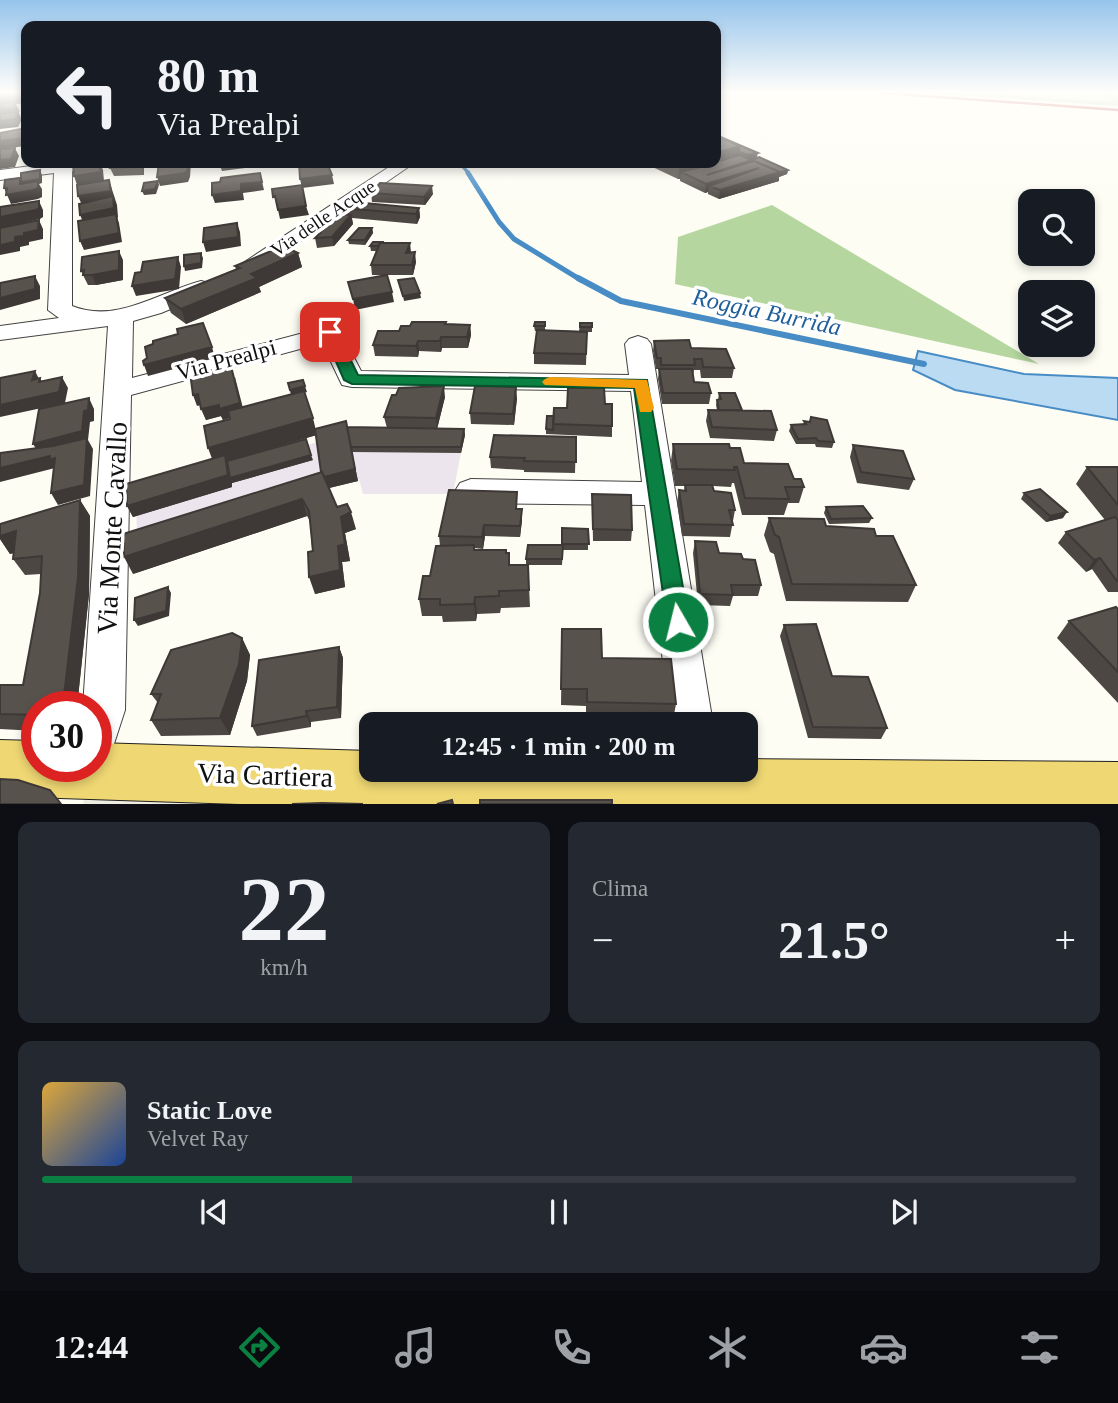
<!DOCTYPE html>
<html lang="it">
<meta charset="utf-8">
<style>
:root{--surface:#171b24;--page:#242831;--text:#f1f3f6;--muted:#9ea1a6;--line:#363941;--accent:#0b8043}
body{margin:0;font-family:"Times New Roman",serif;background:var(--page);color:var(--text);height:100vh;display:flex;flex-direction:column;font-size:26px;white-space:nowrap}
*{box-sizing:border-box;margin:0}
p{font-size:23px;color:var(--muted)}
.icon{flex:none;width:38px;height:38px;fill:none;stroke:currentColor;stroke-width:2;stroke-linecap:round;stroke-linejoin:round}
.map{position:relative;height:804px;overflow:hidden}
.side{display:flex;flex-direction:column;gap:18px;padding:18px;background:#0d0f14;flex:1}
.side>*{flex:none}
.banner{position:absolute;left:21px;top:21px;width:700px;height:147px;border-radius:14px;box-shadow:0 4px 10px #0003;background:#171b24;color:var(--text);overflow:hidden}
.tools{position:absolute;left:1018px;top:189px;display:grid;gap:14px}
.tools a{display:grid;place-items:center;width:77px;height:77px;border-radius:14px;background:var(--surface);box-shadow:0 4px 10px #0003;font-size:35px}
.speed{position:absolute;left:21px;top:691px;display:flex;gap:14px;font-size:35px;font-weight:700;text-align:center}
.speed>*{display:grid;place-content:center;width:91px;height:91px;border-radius:50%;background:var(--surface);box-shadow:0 4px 10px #0003;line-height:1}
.speed .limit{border:10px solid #d22;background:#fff;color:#111}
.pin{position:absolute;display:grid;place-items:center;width:60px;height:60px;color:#fff;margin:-30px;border-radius:14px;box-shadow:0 4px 10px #0006}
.me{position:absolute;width:77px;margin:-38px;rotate:352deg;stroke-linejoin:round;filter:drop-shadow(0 0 5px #0008)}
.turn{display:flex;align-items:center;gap:24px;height:147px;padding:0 21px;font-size:32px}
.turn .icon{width:91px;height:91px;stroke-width:2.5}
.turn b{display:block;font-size:49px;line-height:60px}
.big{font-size:52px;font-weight:700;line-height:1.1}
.side .widget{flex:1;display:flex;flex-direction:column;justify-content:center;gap:10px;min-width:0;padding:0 24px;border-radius:14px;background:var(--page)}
.side .dial{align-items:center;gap:0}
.dial b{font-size:91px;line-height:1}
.song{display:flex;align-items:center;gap:21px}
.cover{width:84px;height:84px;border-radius:10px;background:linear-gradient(135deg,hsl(40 70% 55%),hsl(220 70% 35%))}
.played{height:7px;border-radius:4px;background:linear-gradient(90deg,var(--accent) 30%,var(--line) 30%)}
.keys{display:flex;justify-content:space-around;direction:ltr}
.heat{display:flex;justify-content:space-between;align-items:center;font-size:38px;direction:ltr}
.side .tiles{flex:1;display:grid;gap:18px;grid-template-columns:1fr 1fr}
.widget:last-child{grid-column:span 2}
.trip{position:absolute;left:359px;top:712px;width:399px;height:70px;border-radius:14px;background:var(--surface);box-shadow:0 4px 10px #0003;font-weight:700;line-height:70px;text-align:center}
.menu{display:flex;height:112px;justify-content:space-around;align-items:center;background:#090b0e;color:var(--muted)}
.menu .icon{width:49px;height:49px}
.menu .selected{color:var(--accent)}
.menu b{font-size:32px;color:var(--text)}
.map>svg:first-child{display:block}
.industrial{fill:#ede5ed}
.forest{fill:#b5d79f}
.pitch{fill:#e3efd0}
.plaza{fill:#efece2}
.water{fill:#bbdbf2;stroke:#478cc5;stroke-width:2}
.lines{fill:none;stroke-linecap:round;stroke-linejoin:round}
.stream-far2{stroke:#478cc5;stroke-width:3.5}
.stream-far1{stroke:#478cc5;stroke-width:5}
.stream{stroke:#478cc5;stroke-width:6}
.minor-casing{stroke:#434343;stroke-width:2}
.major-casing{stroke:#212121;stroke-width:2}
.minor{fill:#fff;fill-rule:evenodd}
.major{fill:#efd773;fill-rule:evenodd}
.rail{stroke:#b73130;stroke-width:2.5}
.wall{fill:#4c4742}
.shaded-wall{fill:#3e3936}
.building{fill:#58524d;stroke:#3e3936;stroke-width:2}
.route{fill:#0b8043;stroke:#07532c;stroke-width:2}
.slow{fill:#f59e0b}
.labels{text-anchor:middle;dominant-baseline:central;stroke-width:7;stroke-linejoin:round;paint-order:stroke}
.far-street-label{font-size:19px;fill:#101010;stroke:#fff}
.street-label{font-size:23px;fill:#101010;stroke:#fff}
.water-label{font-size:24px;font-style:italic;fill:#205f9a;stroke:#fff}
.near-street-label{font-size:28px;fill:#101010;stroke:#fff}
</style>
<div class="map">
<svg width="1118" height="805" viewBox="0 0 1118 805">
<rect width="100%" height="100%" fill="#fefdf4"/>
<path class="industrial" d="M465,432L453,494H363L359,479L138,549L135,494L349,433Z"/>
<path class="forest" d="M931,93H1106L1118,96V106Z
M772,205L1039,364L675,284L678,237Z"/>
<path class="pitch" d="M970,93H1102L1114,102Z"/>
<path class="plaza" d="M92,784L204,796L203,804L85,805L83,802Z"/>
<path class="water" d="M918,351L1024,374L1118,378V420L955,390L913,370Z"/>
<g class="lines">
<path class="stream-far2" d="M460,163L470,175"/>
<path class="stream-far1" d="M468,173L499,222L514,239L581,280"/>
<path class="stream" d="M578,278L621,301L924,364"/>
<defs>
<path id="minor" d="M55,163H100L98,167L72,171V306C117,324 159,292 201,281L209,283L212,288L209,293L161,313L133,321L132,378L330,326L339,328L361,371L629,375L625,344L629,339L638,336L647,339L651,344L713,724H670L645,505L471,503L460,499L455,491L460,483L471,479L642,482L631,391L352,387L342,385L322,343L131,395L125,710L111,753L96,759V707H83L108,326L0,340V326L59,318L48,310L54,173L0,180V170Z
M395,163H414L256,272H240L237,267Z"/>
<path id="major" d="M0,740L37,741V766H96V743L371,751V770H746V759L1118,762V805H269L0,796Z"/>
</defs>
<use href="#minor" class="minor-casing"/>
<use href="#major" class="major-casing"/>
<use href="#minor" class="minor"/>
<use href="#major" class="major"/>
<path class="rail" d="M883,93L1118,110"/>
</g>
<path class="wall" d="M716,135L757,158L788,170L787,174L779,177V181L719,199L708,194V192L705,193L680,181V179H678L644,163H716Z
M112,163H144V175L114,176L110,168Z
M371,193L433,194L425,205L372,202Z
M365,201L366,203L419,208L420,217L417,224L352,218L353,224L334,246L317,248L315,238L340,214L339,208Z
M372,228L373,233L365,245L349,244L348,240Z
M373,242L411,252L416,262L413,275H372L371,265L376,251H371L370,246Z
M298,253L302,267L259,287L261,292L186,324L171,313L165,298L236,269L235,266Z
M123,260V280L96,285H88L81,271Z
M446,322V324L470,325L471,335L468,348H442L441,352L419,351L418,357L375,356L373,345L410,326Z
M545,322V330L579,331L580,323H592V332H587L586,365L534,364V353L537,331H535L534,326Z
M654,341L691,348L734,368L732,378H701L700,370H694L693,376L694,382L711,393L709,404H662L658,379L659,369H656L653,351Z
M235,377L243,408L307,392L304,393L315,428L347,427L387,428L384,417L445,397L437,429H464L465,435L461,453L352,452L358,481L329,488L337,507L356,529L345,533L350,561L342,562L345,587L315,594L310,521L307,516L133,574L321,472L316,435L227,461L313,460L232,483V481V487L133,517L127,506L212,459L230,418L223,420L221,416L206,420L200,405L197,406Z
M719,393L741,411L777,430L774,441L710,438L706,421L708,410H717L716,405L717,400H718Z
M517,398L514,425L471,424L470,413Z
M605,404L612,426V437L546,434V429L554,416L567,408Z
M804,421L810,422L834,442L832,448L816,447L815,444H796L789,431L791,425H803Z
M576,437L575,473L524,472V470L491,468L490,457Z
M673,444L744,463L794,479L804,487L799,503H788L784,515H742L734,483H732L731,487L713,486L714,491L735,510L730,537L682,536L677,502L679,490L684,491L685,486H675L671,461Z
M853,445L914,479L909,490L857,483L850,457Z
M1087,467H1118V592H1108L1092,569L1086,572L1058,543L1066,532L1105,520L1076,484Z
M517,492V509L522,520L520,537L485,536L483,549L474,548V550L510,565H526V559L562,545V528L588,529V550H563L562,565H528L530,607L501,608L500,613L477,614L476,621L443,622L442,616H422L419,599L430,576L440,546L439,536Z
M1024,493L1063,518L1046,522L1021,499Z
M592,494L632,530L631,541H593Z
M80,500L90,516L89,594L77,707H37V731L0,729V685H23L40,593L41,574L25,575L13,559L14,553L10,554L0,539V526Z
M826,507L872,518L869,523L829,524L824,513Z
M769,518L826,526L916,585L908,602L786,601L774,554L770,552L764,535Z
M695,541L719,553L743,559L761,585L758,596H733L730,606L698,605L693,553Z
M1118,609V703L1057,638L1069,621Z
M784,625L832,676L887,728L881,739L808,738L780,636Z
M562,629L602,658L676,704L673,720L586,719V706L561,705Z
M242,638L250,655L247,681L230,735L161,736L151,720L158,703L151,694Z
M339,647L343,658L341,718L311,722V727L257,736L252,726Z"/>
<path class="shaded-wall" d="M26,93V103L16,104L19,110L16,115L0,117V98Z
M18,112L22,119L18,127L0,129V121Z
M26,135V146L0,149V141Z
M740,146L738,162L681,172L680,179H678L680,163H716V153Z
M15,148L19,156L15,167L0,169V160Z
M758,153L756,161L707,175L747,161L748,155Z
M100,163L103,170L104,181L77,185L74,176Z
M141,163H144V175L141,167Z
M188,163H191L190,177L188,182L160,186L157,177Z
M219,163H245V168L222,171Z
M759,168L709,186L708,192L705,193L706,184Z
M40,170L42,175V183L39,184L42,189V197L38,199L11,204L4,188L21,187L20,178Z
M788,170L787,174L779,177V181L719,199L720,190Z
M260,173L264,190L243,193L244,200L215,203L212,195L241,184Z
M332,175L334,184L302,188L300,179Z
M109,180L117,205L118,217L117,218L119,223L122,242L84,250L80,241L84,224L80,215L82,205L78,196Z
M158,181L159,185L156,194L144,195L142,191Z
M432,186L433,194L425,205L424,197Z
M39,201L43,210V217L40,219L0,228V217Z
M306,206L309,215L280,219L278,210Z
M419,208L420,217L417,224L416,214Z
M351,215L353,224L334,246L332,237Z
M39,220L43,229V239L29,242V245L20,247V251L0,255V245L24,233Z
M237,223L240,232L241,246L206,252L203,242Z
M372,228L373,233L365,245V240Z
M410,243L411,252L406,253Z
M119,251L123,260V280L96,285L92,275Z
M415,252L416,262L413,275L412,265Z
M201,253L203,258L202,268L185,271L184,266Z
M298,253L302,267L259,287L261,292L186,324L181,309L251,274Z
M178,257L181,267L179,289L136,296L132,286Z
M35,276L40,286V299L0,310V298Z
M392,292L394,302L355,310L353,299Z
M420,293L421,298L404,301L403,296Z
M470,325L471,335L468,348L467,337Z
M441,337L442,348L441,352L440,341Z
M418,341L419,351L418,357L416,346Z
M212,347L215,358L148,376L144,365Z
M231,366L244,414L223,420L221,416L206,420L201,409Z
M35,371L39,379L40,378L46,389L32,380Z
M62,377L68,388L65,403L0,417V405Z
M305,386L307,392L291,396L290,390Z
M444,386L445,397L437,429L436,418Z
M516,387L517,398L514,425L513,414Z
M198,394L202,404L197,406L193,395Z
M89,398L94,409V421L90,422L88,440L93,449L90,496L58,505L51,493L87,443L40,455L33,444L84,411Z
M313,418L317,435L227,461L311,455L313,460L232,483V481V487L133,517L127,506L214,464L208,448Z
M464,429L465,435L461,453V447Z
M351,447L358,481L325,489L322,477Z
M50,456L55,458V468L0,482V468Z
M302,499L307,516L133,574L124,557Z
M80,500L90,516L89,594L77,707H55Z
M522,509V520L520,537V526Z
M351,512L356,529L345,533L350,561L342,562L345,587L315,594L309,577L338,546L341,517Z
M1067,512L1063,518L1046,522L1050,516Z
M484,525L485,536L483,549L482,537Z
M16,531L28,548L10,554L0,539V536Z
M1100,558L1092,569L1086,572L1094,560Z
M168,587L171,593L169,616L138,626L134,620Z
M475,597L477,614L476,621L474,604Z
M242,638L250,655L247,681L230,735L220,718Z
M339,647L343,658L341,718L337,707Z
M306,711L311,722V727L307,716Z"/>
<path class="building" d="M1,93H26V96L0,98Z
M15,102L13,108L0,109V104Z
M18,112L15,119L0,121V114Z
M26,128L25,138L0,141V133Z
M716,135L758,153L748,155L739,152L740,146Z
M716,136L740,146L716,153Z
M15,148L11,159L0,160V149Z
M740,155L752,160L707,175L754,161L780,172L720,190L709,186L759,168L706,184L681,172L716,163V162Z
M759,157L788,170L779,173H778L780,172L754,161H751L752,160Z
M89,163H99L101,172L74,176L73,165Z
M112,163H141V167L110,168Z
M159,163H188V169L185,173L157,177Z
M299,163H327L332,175L300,179Z
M40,170V179L22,182L20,178H18H21V173Z
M260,173L262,182L241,184V191L212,195V183L220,182L221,178Z
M20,178V184L38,181V188L34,190L6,195L7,188H4L5,180Z
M109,180L111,191L78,196L77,185Z
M158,181L155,189L142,191L144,183Z
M380,183L432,186L424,197L371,193Z
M302,185L306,206L278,210L275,196L273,197L272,189Z
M113,196L114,208L80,215L79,204Z
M39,201V208L36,210L0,217V207Z
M347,201H365L364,203L419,208L416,214L339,208Z
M116,214L119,233L80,241L78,221Z
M339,214L351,215L332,237L315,238Z
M39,220L38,230L24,233V236L15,237V242L0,245V228Z
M237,223L238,237L203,242L204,228Z
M359,228H372L365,240H348Z
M373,242H384L380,243L378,246H370Z
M380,243H410L406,253L415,252L412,265H371Z
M283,246L298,253L251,274L257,278L181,309L165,298L240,268L235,266Z
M119,251V270L92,275H83L84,270L81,271L82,257Z
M201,253V263L184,266V255Z
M178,257L175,279L132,286L135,273L141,272L143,262Z
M387,275L392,292L353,299L348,282Z
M35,276V289L0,298V283Z
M414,278L420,293L403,296L398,280Z
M412,322H446L445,324L470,325L467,337H441L440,341H418L416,346L373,345L378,331H399L401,326H410Z
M535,322H545V326H534Z
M203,323L212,347L144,365L143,361L147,358L145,347L153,344V341L178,334L177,329Z
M580,323H592V327H580Z
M537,330L587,332L586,354L534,353Z
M689,340L691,348L726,349L734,368L703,367L702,359H694L695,365H661V358H657L654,341Z
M231,366L240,403L219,409V405L201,409L198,394L193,395L191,380L205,375L204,372Z
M659,369H692L694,382L708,383L711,393H663Z
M35,371L32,380L40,378L39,382L62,377L59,392L0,405V378Z
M303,380L305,386L290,390L288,383Z
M444,386L436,418L384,417L392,395H396L399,388Z
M475,386L516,387L513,414L470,413Z
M568,388H604L605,404H612V426L553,424L554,408H567Z
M304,391L313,418L208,448L204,426L230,419L228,411Z
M719,393H735L742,410H719L717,400L721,399Z
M89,398L88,410L84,411L82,431L33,444L39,409Z
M708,410L771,411L777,430L712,427Z
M547,416H554L553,430L546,429Z
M811,417L827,420L834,442L818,441L816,438L798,439L791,425L806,424L804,421L810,422Z
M346,421L355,469L324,477L322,472H321L315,429Z
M347,427L464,429L461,447H351Z
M494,435L576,437V462L524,461L525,458L490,457Z
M87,438L84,485L51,493L55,458L50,460V456L0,468V453L53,446Z
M306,439L311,455L230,478L227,461Z
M673,444H729L730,448H740L744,463L788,464L794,479H801L804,487H785L789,499L745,498L737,467H734L735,470L677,469Z
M853,445L903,451L914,479L861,472Z
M225,455L228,475L127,506L126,484Z
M1087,467H1118V505Z
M322,472L337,507L347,504L351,512L341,517L345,544L338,546L340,570L309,577L308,552L313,551L309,511L302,499L124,557L123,534Z
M685,485H712L714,491L731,493L735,510H729L733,525L684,524L679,490L686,491Z
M1040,489L1067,512L1050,516L1024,493Z
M449,490L517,492L516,509H522L520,526L484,525L482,537L439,536Z
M592,494L631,495L632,530L593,529Z
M80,500L78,577L63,704L55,707H37L36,715L0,714V685H23L40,593L42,556L13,559L16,531L0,536V524Z
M863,506L872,518L831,519L826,507Z
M1115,517L1118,520V581H1117L1100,558L1094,560L1066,532Z
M769,518L824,519L826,526L874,529L876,536H893L916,585L792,584L779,537L775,535Z
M562,528L588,529L589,544H562Z
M695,541L716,542L719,553L741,554L743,559L755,560L761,585H731L733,595L700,594Z
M474,545V550H506V553H509V565H528L529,590L499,591V596L475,597L474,604L440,605V599H419L423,576H430L436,546Z
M528,545H563L562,559H526Z
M168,587L166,611L134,620L135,598Z
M1116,607L1118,609V672L1069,621Z
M816,624L832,676L868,677L887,728L813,727L784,625Z
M562,629H601L602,658L671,659L676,704L587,702V689H561Z
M232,633L242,638L239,664L220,718L151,720L161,694H151L171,650Z
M339,647L337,707L306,711L307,716L252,726L259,660Z
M0,779L18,780L50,790L61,804H0Z
M452,800L453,804H437Z
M480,800H612V804H480Z
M322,803L363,804H292Z"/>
<linearGradient id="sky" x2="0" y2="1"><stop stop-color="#96c4ec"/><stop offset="0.45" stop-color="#fffefa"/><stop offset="1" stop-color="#fffefa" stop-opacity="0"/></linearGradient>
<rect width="1118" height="205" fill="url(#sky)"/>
<path class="route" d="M330,328L337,332L358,375L647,380L689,622L685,629L678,631L670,629L667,622L634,388L352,384L344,380L323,332Z"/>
<path class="slow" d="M550,377L647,380L654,408L651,412H640L635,388L545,385L542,382L545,379Z"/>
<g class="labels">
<g class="far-street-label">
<text transform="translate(323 218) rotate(-34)">Via delle Acque</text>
</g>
<g class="street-label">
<text transform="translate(226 360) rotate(-15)">Via Prealpi</text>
</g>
<g class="water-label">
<text transform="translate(767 312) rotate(12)">Roggia Burrida</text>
</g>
<g class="near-street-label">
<text transform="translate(112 528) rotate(-87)">Via Monte Cavallo</text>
<text transform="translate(265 775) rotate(2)">Via Cartiera</text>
</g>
</g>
</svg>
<div class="tools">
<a><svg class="icon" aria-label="search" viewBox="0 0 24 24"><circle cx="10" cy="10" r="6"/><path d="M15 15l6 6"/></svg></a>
<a><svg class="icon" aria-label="layers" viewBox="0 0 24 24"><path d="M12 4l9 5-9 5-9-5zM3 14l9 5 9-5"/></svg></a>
</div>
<div class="speed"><div class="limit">30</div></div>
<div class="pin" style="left:330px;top:332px;background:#d93025"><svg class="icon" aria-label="arrive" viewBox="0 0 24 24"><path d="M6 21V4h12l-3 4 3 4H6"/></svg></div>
<svg class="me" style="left:678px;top:622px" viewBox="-20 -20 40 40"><circle r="17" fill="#0b8043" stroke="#fff" stroke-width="3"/><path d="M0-11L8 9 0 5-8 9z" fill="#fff"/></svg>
<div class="trip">12:45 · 1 min · 200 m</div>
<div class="banner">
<div class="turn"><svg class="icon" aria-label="left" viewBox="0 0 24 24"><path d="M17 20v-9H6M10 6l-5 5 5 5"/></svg><div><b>80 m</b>Via Prealpi</div></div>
</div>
</div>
<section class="side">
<div class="tiles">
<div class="widget dial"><b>22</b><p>km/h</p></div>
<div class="widget"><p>Clima</p>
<div class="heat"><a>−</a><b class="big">21.5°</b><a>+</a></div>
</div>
<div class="widget">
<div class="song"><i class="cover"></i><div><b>Static Love</b><p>Velvet Ray</p></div></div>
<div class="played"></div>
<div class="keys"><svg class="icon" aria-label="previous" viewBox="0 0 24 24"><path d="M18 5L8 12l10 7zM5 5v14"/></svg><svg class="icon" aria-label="pause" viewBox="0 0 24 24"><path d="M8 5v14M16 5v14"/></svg><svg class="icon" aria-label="next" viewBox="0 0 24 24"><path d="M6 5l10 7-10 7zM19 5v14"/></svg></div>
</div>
</div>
</section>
<nav class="menu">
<b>12:44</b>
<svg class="icon selected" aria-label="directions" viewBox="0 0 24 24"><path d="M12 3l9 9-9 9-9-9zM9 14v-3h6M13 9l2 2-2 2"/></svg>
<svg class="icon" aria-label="music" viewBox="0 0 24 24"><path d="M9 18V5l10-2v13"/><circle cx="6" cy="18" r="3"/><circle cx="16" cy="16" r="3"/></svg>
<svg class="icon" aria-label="phone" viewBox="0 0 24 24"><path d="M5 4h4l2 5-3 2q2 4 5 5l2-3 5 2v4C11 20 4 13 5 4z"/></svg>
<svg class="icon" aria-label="climate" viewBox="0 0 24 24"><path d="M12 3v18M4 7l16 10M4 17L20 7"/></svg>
<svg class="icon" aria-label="car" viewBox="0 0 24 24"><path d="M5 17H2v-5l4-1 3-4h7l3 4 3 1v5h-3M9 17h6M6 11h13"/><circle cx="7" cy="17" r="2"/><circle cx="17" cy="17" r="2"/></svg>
<svg class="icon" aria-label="filters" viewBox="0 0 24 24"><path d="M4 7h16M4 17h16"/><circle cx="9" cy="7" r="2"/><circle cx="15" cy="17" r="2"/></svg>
</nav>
